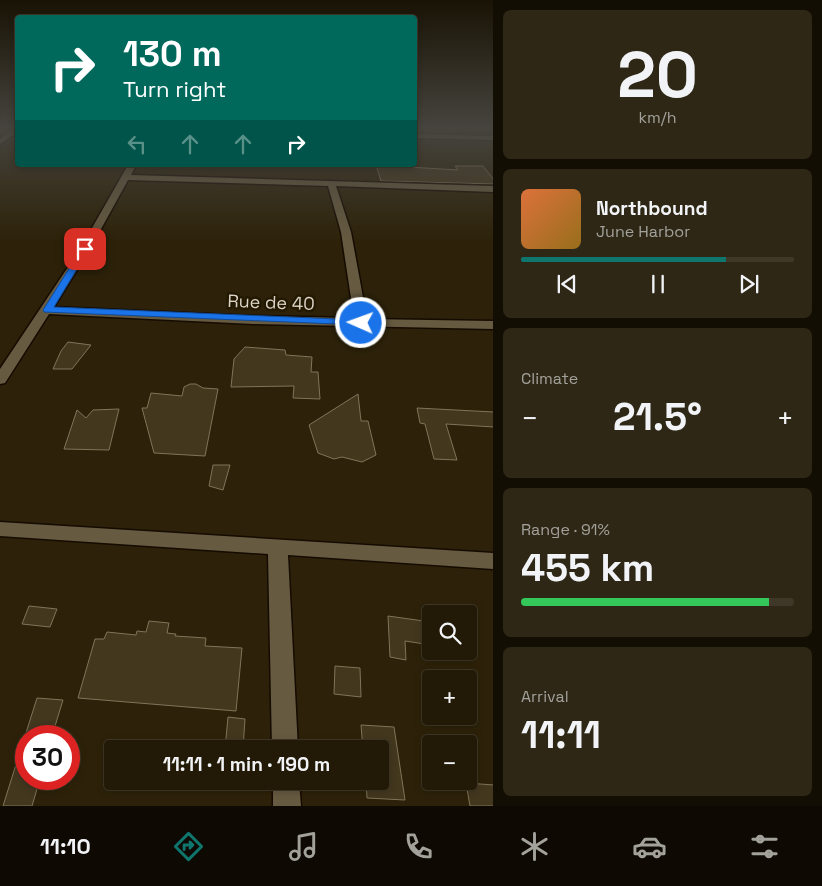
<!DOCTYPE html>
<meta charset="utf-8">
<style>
:root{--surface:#221a07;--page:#2e2715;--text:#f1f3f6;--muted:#a2a19b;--line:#3f3828;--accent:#0f766e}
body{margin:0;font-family:"Space Grotesk",sans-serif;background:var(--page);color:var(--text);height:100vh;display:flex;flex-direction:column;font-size:19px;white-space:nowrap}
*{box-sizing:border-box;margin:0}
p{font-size:16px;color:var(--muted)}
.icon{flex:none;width:28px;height:28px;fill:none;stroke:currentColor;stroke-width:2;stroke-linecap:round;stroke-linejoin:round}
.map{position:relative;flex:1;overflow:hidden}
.sheet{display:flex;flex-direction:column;gap:10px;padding:10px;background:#130e04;width:329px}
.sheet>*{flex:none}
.banner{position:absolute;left:15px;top:15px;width:402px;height:152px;border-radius:5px;box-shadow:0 2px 8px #0003,0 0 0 1px var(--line);background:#00695c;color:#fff;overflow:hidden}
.controls{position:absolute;left:422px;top:605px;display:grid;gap:10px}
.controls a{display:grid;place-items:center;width:55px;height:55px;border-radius:5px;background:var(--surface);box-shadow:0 2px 8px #0003,0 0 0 1px var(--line);font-size:25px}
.speed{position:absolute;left:15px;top:725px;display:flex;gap:10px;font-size:25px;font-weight:700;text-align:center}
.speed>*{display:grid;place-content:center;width:65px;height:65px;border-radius:50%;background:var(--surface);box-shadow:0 2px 8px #0003,0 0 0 1px var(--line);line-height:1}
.speed .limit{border:8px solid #d22;background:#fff;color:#111}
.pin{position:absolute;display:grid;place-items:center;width:42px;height:42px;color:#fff;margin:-21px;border-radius:10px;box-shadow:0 2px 8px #0006}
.me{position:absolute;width:55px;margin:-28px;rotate:272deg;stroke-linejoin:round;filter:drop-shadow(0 0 4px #0008)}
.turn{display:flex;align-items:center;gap:18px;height:105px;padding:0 25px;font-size:22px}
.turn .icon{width:65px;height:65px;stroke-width:2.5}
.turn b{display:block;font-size:35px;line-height:42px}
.lanes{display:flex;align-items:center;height:48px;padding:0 25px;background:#0003;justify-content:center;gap:25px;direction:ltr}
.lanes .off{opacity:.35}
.big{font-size:38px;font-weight:700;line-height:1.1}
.sheet .widget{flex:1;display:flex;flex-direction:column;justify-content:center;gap:8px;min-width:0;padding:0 18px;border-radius:8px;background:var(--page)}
.sheet .dial{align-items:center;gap:0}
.dial b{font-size:65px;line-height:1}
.song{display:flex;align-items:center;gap:15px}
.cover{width:60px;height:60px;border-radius:8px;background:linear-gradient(135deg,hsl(20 70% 55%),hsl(40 70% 35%))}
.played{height:5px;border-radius:2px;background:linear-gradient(90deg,var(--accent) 75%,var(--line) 75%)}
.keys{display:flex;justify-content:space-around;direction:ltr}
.heat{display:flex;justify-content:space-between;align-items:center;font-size:28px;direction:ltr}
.charge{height:8px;border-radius:4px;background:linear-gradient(90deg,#34c759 91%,var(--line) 0)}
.trip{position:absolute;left:104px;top:740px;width:285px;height:50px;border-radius:5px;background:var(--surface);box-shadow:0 2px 8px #0003,0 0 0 1px var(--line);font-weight:700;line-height:50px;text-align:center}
.menu{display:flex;height:80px;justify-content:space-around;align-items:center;background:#0e0a03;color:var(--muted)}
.menu .icon{width:35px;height:35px}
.menu .current{color:var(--accent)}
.menu b{font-size:22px;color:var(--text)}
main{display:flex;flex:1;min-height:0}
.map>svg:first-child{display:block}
.building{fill:#43371e;stroke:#807459}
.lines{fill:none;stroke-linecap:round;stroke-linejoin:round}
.minor-casing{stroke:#150b00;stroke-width:3}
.minor{fill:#665a40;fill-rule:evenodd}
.route{fill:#1a73e8;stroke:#114b97}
.labels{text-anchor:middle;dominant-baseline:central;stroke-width:5;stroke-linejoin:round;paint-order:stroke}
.street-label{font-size:18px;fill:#dbd4c6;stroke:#231901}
</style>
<main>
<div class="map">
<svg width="494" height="806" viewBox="0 0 494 806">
<rect width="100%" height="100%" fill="#2d2209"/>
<path class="building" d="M376,165L458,170L455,166H483L494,180V184L381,181Z
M68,342L91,345L72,369H53L61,351Z
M245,347L285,350L286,355L312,357L311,372H318L320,399L293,398L294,386L231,387L234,359Z
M190,384H196L203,388L218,389L205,456L154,453L142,408H147L151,393L182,396L184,387Z
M358,394L361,421H368L376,455L362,462L342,457L334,459L318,453L309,425Z
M417,408L494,412V427L446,424L457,460L434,459L425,424L420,423Z
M119,409L109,450L64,449L77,410L86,418L93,410Z
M213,465H230L223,490L209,486Z
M29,606L57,609L50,627L22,624Z
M388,616L431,622V645L405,641L406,660L390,657Z
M149,621L169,623L167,633L176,634L175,636L206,638L205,646L242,648L236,711L78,698L95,639H104L107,632L136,635L137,631L146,632Z
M335,666L360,668L361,697L334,694Z
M37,698L63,700L52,736H25Z
M228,717L245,719L243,749H225Z
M361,725L394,727L405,800L367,798L366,781H380V749H363Z
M23,742L26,743V779H40L32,806H3Z
M466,783L494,785V806H470Z"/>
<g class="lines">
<defs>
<path id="minor" d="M13,129H18V132L0,144V139Z
M415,134L494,136V140L415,138Z
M128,165H136L131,175L494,186V192L336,186L351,232L367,319L494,321V329L253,324L49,314L5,383L0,384V369L80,249ZM128,180L328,186L341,232L354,318L253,316L54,307L90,249Z
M0,522L494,553V569L288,555L298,749H272L268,554L0,536Z
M273,781H299L301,806H273Z"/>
</defs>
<use href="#minor" class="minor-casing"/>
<use href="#minor" class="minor"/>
</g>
<linearGradient id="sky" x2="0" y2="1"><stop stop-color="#191305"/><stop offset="0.53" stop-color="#46443e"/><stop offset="1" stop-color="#46443e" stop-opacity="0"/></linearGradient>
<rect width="494" height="242" fill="url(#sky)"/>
<path class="route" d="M82,248L89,249L54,307L361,320L366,323L361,325L44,312L43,310Z"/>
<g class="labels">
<g class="street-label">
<text transform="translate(271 302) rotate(2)">Rue de 40</text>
</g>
</g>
</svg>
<div class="controls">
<a><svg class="icon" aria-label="search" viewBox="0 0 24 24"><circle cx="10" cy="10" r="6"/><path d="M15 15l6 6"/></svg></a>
<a>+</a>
<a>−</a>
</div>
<div class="speed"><div class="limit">30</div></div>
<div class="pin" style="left:85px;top:249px;background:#d93025"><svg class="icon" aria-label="arrive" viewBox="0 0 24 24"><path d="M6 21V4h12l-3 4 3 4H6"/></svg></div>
<svg class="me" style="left:361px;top:323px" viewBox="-20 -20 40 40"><circle r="17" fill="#1a73e8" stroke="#fff" stroke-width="3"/><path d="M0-11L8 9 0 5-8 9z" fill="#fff"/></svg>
<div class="trip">11:11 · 1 min · 190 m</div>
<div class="banner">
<div class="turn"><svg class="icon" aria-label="right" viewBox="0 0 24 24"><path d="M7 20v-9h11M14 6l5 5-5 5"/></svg><div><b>130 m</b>Turn right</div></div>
<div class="lanes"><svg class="icon off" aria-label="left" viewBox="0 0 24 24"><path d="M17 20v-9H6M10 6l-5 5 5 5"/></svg><svg class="icon off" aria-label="ahead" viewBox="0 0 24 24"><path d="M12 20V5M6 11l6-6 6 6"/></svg><svg class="icon off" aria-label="ahead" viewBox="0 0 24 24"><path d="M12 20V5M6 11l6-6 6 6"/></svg><svg class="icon" aria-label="right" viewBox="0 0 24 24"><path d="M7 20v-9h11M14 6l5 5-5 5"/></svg></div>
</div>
</div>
<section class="sheet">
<div class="widget dial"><b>20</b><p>km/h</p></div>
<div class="widget">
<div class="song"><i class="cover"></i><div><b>Northbound</b><p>June Harbor</p></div></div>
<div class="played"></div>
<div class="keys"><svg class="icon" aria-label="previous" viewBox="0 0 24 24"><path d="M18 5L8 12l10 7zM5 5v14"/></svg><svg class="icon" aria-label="pause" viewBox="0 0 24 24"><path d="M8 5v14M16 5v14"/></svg><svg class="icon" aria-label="next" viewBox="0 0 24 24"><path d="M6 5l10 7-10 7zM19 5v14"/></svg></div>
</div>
<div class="widget"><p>Climate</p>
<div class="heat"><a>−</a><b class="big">21.5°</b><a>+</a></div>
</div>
<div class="widget"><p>Range · 91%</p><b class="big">455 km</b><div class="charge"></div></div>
<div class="widget"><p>Arrival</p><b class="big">11:11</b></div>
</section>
</main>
<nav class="menu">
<b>11:10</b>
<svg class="icon current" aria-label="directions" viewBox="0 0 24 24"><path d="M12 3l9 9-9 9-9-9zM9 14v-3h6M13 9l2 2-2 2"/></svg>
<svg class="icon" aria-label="music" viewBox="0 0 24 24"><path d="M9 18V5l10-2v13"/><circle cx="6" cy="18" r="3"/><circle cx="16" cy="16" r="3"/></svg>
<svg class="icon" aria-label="phone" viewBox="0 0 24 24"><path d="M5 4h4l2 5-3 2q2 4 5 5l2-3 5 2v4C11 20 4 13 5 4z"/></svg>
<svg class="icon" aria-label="climate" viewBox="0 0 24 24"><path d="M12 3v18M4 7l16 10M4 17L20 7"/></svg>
<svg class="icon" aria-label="car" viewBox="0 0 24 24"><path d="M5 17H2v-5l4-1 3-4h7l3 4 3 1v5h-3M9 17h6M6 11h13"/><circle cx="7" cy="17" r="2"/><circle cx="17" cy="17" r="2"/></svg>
<svg class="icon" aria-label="filters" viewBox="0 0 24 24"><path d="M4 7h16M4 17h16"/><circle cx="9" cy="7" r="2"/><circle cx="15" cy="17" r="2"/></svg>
</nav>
